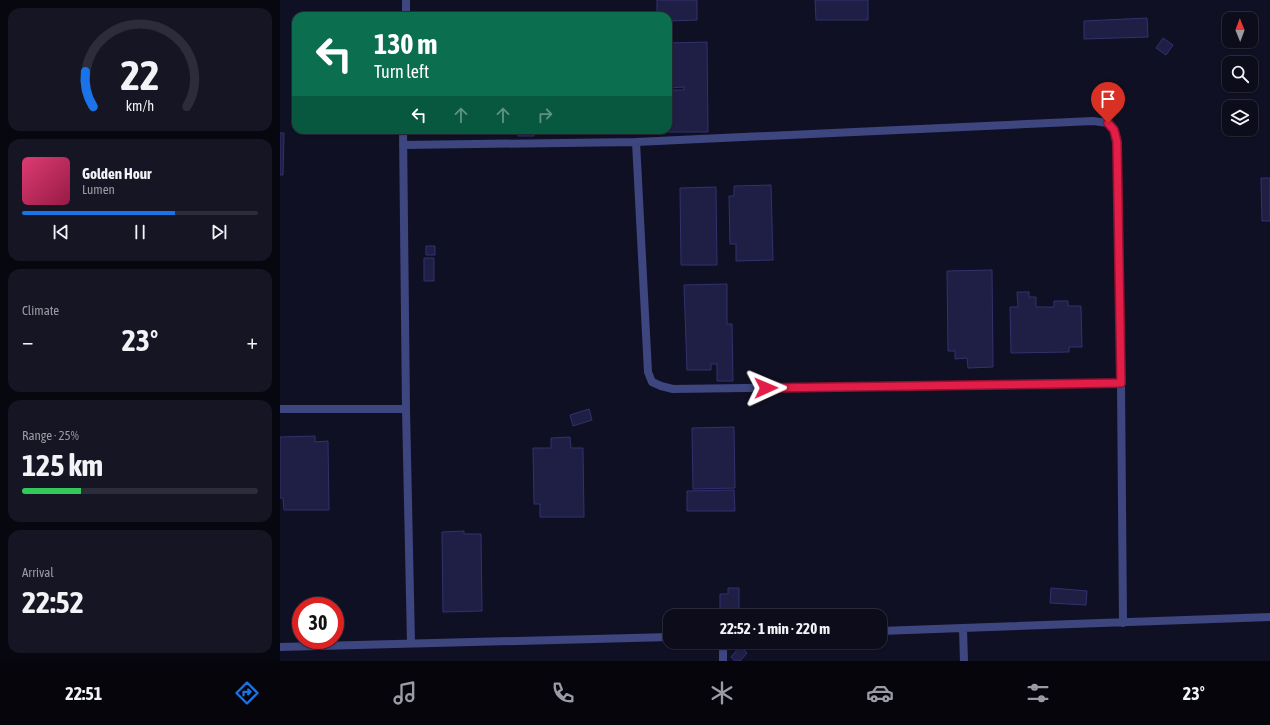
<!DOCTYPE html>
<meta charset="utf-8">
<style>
:root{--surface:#0c0c1b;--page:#151524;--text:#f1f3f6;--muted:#9a9ba3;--line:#2c2c3a;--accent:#1a73e8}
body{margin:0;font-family:"Asap Condensed",sans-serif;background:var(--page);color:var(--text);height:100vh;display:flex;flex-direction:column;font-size:15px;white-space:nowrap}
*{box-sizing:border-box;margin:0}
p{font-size:13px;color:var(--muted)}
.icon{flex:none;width:22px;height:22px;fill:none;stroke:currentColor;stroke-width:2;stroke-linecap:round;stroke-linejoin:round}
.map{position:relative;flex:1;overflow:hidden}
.details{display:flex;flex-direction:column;gap:8px;padding:8px;background:#07070f;width:280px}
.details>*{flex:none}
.top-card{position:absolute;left:12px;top:12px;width:380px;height:122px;border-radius:12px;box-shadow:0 1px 3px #0004,0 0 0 1px var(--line);background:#0b6e4f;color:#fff;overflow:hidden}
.needle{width:26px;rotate:359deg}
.fabs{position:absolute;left:942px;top:12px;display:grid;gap:8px}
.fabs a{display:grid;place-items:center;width:36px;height:36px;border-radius:8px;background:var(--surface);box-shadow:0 1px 3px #0004,0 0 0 1px var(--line);font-size:20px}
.speed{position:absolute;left:12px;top:597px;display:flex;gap:8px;font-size:20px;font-weight:700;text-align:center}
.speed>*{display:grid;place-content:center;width:52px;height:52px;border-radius:50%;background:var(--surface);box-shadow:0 1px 3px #0004,0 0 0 1px var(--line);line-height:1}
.speed .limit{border:6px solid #d22;background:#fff;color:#111}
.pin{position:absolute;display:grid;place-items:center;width:34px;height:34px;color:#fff;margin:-41px -17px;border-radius:50% 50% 50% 0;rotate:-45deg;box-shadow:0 0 4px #0007}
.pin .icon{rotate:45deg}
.me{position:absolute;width:44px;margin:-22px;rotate:89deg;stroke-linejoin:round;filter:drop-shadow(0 0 3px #0008)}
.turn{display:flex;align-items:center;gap:14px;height:84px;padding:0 16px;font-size:18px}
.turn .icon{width:52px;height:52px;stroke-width:2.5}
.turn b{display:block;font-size:28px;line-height:34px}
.lanes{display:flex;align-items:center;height:38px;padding:0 16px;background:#0003;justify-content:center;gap:20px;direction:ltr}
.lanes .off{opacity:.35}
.big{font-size:30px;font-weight:700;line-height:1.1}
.details .card{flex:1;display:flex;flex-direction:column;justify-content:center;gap:6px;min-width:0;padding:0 14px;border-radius:12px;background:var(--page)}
.details .dial{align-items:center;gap:0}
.dial svg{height:104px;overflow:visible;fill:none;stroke:var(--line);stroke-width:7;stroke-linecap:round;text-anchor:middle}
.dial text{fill:var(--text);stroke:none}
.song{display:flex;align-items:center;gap:12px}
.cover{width:48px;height:48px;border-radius:6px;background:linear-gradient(135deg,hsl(340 70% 55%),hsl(340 70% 35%))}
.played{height:4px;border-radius:2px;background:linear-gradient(90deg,var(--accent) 65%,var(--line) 65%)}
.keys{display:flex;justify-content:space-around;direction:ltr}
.heat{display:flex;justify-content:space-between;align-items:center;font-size:22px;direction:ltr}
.charge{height:6px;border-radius:3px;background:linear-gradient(90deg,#34c759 25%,var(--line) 0)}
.trip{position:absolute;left:383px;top:609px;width:224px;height:40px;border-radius:12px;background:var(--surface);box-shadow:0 1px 3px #0004,0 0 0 1px var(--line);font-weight:700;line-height:40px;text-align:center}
.dock{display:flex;height:64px;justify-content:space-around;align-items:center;background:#05050b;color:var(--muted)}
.dock .icon{width:28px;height:28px}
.dock .on{color:var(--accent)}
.dock b{font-size:18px;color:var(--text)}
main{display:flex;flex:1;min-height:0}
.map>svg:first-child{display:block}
.building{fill:#1f1e44;stroke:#33316e}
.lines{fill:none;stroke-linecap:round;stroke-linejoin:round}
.minor{stroke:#3e4680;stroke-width:8}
.route-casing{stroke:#92132f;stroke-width:10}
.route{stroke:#e11d48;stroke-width:7}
</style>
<main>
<section class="details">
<div class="card dial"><svg viewBox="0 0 100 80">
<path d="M14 69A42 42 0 1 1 86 69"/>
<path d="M14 69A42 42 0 0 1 8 42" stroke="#1a73e8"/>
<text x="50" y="56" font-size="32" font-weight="700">22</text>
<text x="50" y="72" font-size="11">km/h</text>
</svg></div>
<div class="card">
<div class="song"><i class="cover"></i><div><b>Golden Hour</b><p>Lumen</p></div></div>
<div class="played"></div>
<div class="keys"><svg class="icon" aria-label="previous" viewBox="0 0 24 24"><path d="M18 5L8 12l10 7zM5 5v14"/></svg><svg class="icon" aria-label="pause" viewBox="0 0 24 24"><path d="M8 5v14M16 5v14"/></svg><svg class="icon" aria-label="next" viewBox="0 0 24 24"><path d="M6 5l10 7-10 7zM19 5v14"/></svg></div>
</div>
<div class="card"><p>Climate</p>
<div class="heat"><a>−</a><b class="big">23°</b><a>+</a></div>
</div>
<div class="card"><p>Range · 25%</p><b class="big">125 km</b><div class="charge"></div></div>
<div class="card"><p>Arrival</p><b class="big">22:52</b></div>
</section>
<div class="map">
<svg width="990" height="661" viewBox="0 0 990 661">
<rect width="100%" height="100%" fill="#101024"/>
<path class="building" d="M377,0H417V20L388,21V16H377Z
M535,0H588V20H536Z
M867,18L868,37L804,39V21Z
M883,38L893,45L886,55L876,48Z
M427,42L428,132H381V130H388V90H404V87L388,88V43Z
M238,130H253L254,136H238Z
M0,133H4L3,175H0Z
M981,178H990V221H982Z
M491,185L493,260L456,261V244H450L449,196H454V186Z
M436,187L437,265H401L400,188Z
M146,246H155V255H146Z
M144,258H154V281H144Z
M712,270L713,367L688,368L687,358L675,359V351H668L667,271Z
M447,284V324H452L453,381H437V364H431V370H407L404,285Z
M737,292H749V297H756V307H774V301H788V306H801L802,347H789V352L731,353L730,307H738Z
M309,409L312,420L293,426L290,415Z
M454,427L455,488L413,489L412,428Z
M35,436V442L48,441L49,510H4L3,498H0V437Z
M290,437L291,448H303L304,517H260V504H254L253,448H271V438Z
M454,490L455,511H407V491Z
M184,531V534H201L202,611L163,612L162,532Z
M448,588H459V612L440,613V594H448Z
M771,588L807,591L806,605L770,603Z
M460,646L467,653L460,661H455L451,657Z"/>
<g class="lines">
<path class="minor" d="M126,16V0
M123,130L126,409L131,643
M356,142L368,372L372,382L381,386L393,389L841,383
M123,145L356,142L813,121L828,123L834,130L837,142L841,383L843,623
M0,409H126
M683,629L684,661
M600,631L990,617
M443,642V661
M0,647L390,637"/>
</g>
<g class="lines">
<defs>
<path id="route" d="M486,388L841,383L837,142L834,130L828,123"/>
</defs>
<use href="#route" class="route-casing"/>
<use href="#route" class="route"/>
</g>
</svg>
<div class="fabs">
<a><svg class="needle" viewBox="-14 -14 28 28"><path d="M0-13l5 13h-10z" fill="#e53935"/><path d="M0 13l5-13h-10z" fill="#9a9ba3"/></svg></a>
<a><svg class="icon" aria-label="search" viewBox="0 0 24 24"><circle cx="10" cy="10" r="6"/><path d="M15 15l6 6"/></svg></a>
<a><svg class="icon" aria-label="layers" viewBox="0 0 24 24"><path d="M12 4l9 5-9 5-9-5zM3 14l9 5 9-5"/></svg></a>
</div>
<div class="speed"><div class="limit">30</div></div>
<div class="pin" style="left:828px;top:123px;background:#d93025"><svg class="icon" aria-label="arrive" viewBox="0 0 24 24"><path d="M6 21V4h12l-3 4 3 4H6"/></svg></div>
<svg class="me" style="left:486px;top:388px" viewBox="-20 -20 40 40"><path d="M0-17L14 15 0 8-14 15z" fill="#e11d48" stroke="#fff" stroke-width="4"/></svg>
<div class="trip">22:52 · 1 min · 220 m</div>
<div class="top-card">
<div class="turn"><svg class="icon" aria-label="left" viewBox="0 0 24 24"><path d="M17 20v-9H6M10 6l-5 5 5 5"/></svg><div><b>130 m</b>Turn left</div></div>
<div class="lanes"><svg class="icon" aria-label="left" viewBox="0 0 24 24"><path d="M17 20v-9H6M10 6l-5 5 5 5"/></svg><svg class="icon off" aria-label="ahead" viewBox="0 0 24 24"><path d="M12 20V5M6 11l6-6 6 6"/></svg><svg class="icon off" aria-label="ahead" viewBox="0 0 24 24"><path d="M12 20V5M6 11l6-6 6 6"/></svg><svg class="icon off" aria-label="right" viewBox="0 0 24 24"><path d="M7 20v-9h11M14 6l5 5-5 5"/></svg></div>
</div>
</div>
</main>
<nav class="dock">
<b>22:51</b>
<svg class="icon on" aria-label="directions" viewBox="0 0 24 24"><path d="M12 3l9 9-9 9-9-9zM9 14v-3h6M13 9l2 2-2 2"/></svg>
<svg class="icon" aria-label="music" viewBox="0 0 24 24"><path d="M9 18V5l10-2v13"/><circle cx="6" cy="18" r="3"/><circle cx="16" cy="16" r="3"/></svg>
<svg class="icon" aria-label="phone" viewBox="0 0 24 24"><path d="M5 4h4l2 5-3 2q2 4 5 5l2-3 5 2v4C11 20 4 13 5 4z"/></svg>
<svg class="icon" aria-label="climate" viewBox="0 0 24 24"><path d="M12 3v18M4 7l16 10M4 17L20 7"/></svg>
<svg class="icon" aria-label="car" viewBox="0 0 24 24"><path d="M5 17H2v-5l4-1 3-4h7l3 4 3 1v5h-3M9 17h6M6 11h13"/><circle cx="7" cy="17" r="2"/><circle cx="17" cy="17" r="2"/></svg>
<svg class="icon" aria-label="filters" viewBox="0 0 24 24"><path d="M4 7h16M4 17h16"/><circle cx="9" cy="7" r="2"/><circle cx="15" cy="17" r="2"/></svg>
<b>23°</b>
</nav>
